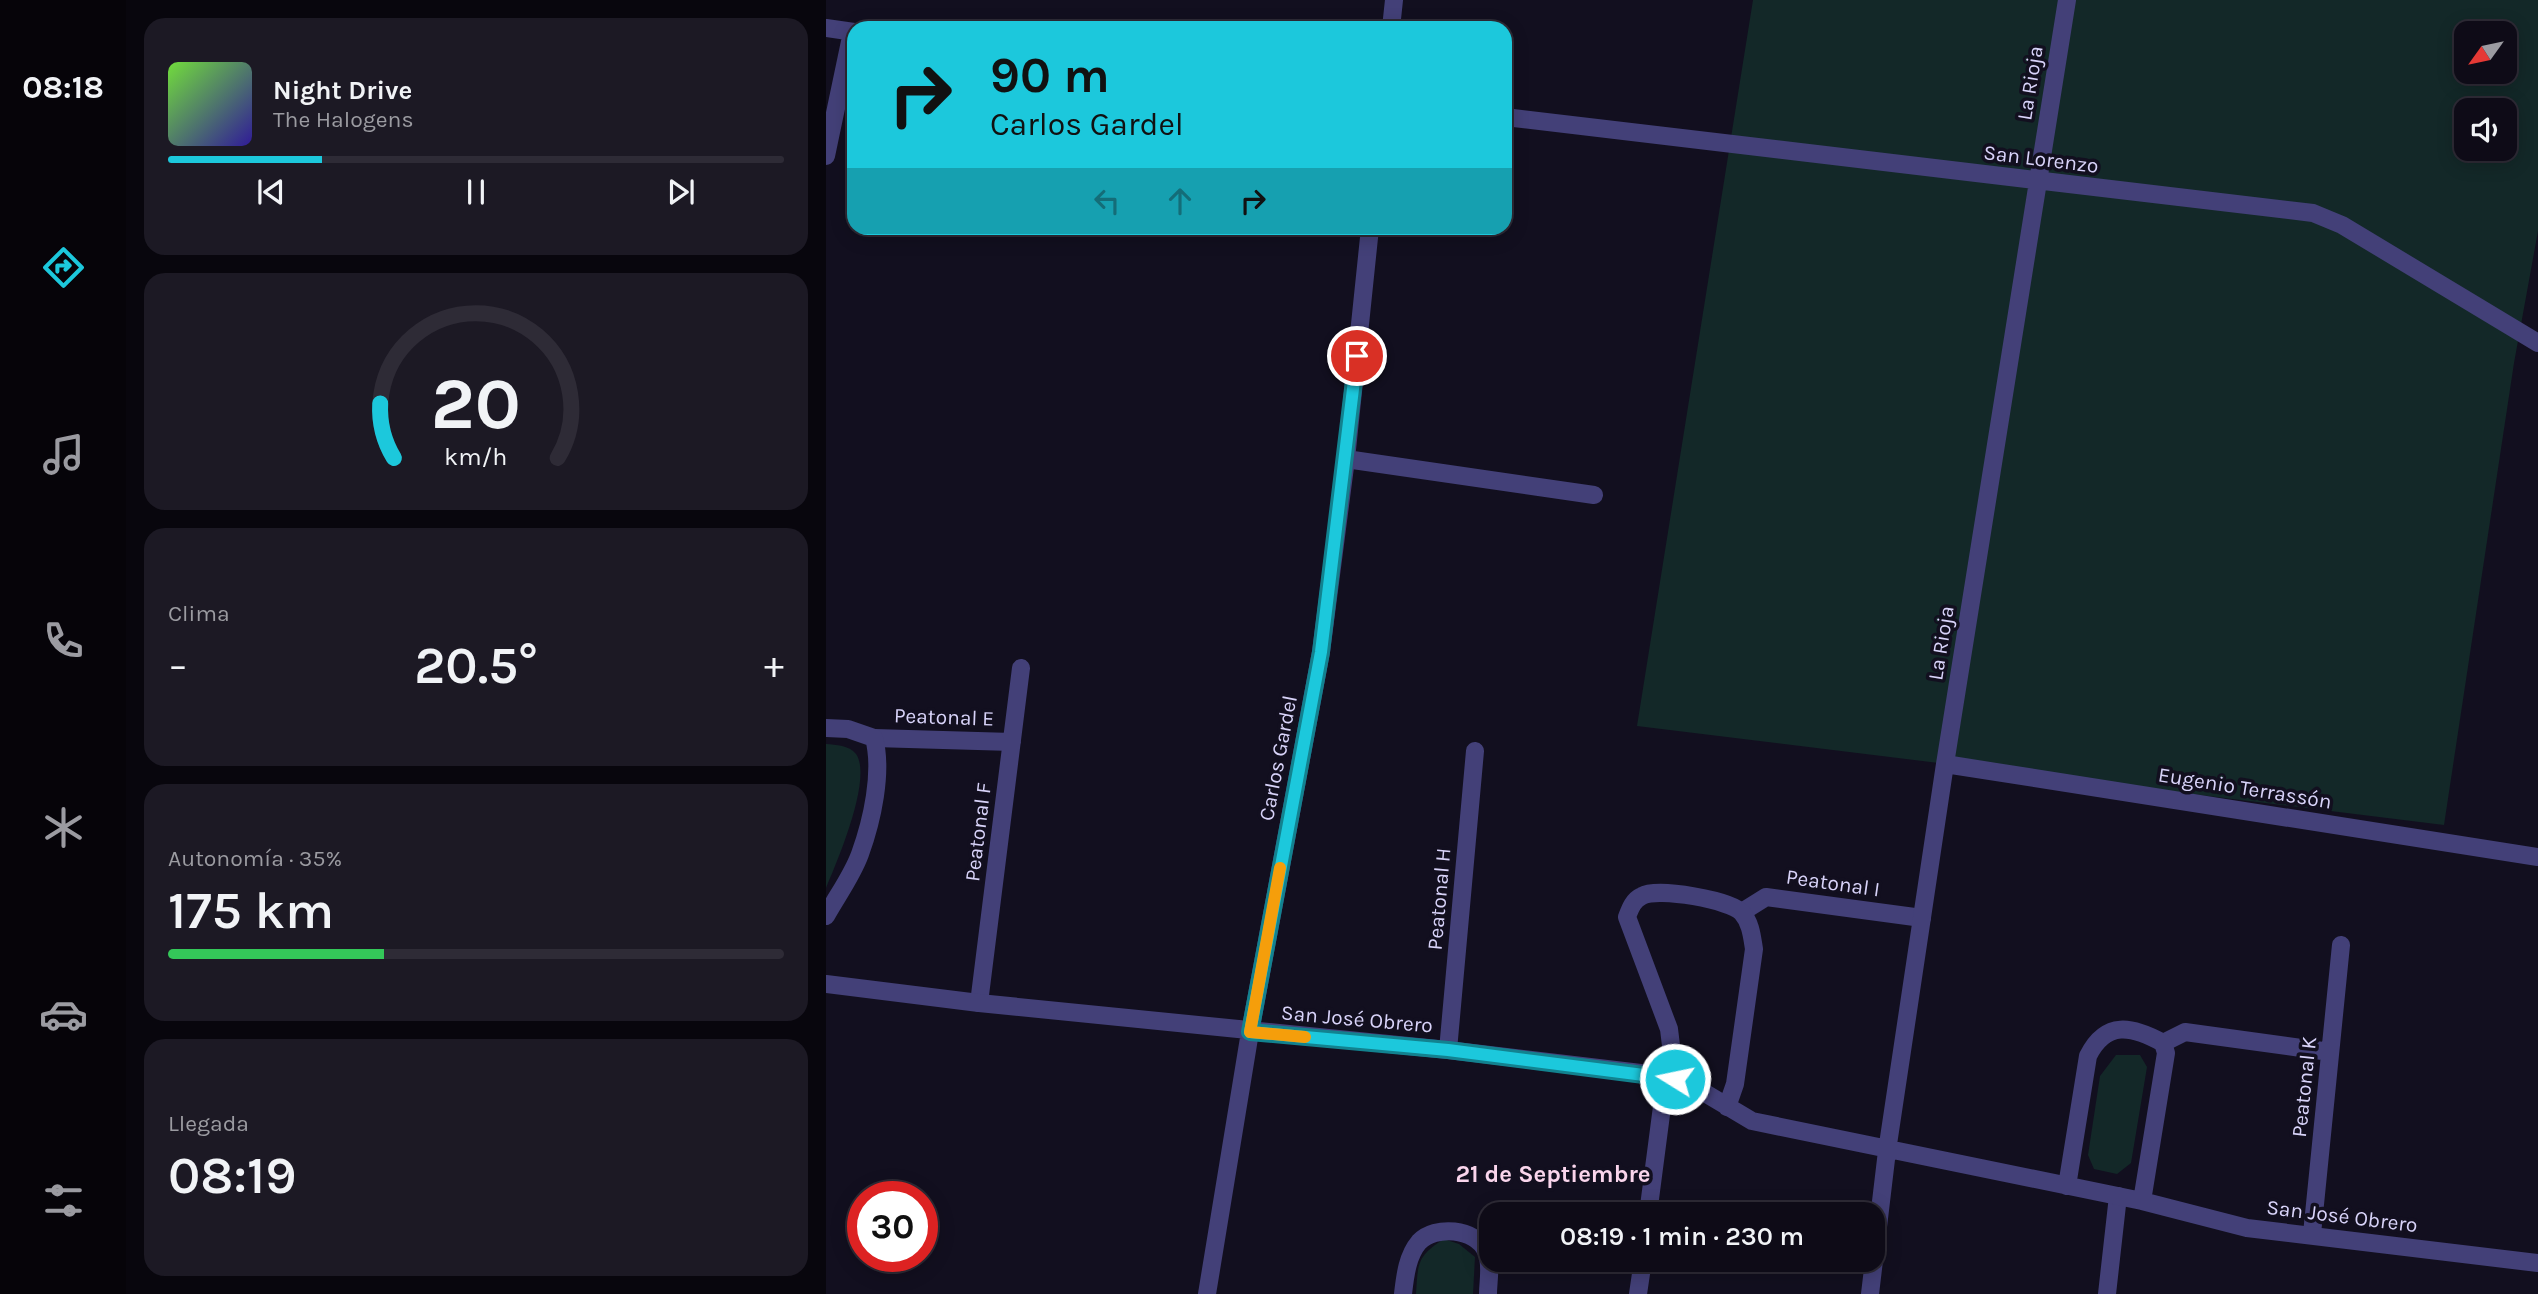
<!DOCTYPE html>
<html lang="es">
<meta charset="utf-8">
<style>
:root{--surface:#0e0b17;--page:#1c1924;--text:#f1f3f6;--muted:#9b9ba1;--line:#2e2b36;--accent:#1cc8dc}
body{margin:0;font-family:Karla,sans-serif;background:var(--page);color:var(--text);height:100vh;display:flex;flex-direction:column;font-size:26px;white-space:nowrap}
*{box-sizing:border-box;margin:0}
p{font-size:23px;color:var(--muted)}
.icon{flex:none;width:38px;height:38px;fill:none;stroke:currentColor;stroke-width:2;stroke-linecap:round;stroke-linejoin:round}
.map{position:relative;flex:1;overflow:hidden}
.side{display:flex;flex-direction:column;gap:18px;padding:18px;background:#08060d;width:700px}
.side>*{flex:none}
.banner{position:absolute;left:21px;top:21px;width:665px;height:214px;border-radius:21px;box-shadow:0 4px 18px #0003,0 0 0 2px var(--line);background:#1cc8dc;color:#111;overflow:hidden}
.needle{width:46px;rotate:237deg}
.fabs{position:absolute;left:1628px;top:21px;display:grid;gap:14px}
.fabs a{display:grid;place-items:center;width:63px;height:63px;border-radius:14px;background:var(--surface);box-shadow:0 4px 18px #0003,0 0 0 2px var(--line);font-size:35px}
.speed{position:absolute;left:21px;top:1181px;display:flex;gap:14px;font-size:35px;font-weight:700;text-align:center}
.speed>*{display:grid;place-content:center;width:91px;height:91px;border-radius:50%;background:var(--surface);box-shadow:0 4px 18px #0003,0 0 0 2px var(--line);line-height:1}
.speed .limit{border:10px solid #d22;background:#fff;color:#111}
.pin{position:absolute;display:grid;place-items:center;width:60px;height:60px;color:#fff;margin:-30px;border:4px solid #fff;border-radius:50%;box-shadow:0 2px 7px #0007}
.me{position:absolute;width:77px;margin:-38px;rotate:280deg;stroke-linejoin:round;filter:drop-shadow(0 0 5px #0008)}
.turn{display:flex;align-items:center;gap:24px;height:147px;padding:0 28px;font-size:32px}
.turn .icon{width:91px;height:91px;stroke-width:2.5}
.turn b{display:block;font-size:49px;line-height:60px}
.lanes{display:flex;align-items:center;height:66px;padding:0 28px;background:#0003;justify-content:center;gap:35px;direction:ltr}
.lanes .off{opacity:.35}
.big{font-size:52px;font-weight:600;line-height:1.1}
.side .widget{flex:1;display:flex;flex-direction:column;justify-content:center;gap:10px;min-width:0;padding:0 24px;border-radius:21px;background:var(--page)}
.side .dial{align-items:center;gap:0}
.dial svg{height:182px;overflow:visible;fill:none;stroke:var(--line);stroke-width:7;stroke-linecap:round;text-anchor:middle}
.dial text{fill:var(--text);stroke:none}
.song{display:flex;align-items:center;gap:21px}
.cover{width:84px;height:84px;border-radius:10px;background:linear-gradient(135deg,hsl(100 70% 55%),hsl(250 70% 35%))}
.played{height:7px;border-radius:4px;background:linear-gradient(90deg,var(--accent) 25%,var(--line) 25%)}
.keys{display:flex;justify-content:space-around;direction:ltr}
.heat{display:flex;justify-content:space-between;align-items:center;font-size:38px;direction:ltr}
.charge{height:10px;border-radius:5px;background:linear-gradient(90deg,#34c759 35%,var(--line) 0)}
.trip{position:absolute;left:653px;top:1202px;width:406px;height:70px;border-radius:21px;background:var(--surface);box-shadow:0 4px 18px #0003,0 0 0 2px var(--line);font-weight:600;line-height:70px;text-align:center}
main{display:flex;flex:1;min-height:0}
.menu{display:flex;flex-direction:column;width:126px;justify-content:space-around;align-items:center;background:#060409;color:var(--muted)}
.menu .icon{width:49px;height:49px}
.menu .on{color:var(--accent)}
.menu b{font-size:32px;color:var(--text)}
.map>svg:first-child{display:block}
.green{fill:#132828;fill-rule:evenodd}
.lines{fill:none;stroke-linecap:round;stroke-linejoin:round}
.service{stroke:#434078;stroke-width:18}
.pedestrian{stroke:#434078;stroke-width:18}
.minor{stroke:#434078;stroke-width:18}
.route-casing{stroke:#12828f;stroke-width:18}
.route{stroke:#1cc8dc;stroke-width:12}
.slow{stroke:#f59e0b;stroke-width:12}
.labels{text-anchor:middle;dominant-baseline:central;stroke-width:7;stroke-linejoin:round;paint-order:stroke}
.street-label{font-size:21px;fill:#d8d3f9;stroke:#120f1f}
.quarter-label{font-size:24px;font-weight:bold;fill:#fad5ec;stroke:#120f1f}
</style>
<main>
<nav class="menu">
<b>08:18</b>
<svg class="icon on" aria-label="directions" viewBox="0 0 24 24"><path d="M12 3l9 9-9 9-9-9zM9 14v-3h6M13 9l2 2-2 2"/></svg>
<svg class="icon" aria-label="music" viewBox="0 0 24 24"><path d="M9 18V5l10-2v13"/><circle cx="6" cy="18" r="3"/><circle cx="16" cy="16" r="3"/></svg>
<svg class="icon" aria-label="phone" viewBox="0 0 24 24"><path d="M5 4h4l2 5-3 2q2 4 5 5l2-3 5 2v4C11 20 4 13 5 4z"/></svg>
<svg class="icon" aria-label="climate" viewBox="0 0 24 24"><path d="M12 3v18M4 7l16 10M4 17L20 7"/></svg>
<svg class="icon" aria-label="car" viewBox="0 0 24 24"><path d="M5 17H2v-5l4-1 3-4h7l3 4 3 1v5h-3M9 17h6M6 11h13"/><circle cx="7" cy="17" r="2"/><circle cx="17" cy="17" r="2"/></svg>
<svg class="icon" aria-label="filters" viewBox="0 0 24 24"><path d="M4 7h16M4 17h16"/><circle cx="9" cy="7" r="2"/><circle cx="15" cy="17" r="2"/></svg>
</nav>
<section class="side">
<div class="widget">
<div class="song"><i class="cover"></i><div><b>Night Drive</b><p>The Halogens</p></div></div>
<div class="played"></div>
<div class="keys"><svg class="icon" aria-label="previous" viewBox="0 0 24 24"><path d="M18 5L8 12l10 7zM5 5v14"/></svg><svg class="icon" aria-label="pause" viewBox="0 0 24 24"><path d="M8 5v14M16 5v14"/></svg><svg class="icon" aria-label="next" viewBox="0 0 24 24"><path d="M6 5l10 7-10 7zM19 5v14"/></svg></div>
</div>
<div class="widget dial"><svg viewBox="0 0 100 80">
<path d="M14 69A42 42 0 1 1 86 69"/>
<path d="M14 69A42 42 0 0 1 8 45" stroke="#1cc8dc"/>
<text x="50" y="56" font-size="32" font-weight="700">20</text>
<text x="50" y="72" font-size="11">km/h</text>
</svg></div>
<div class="widget"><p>Clima</p>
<div class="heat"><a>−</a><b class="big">20.5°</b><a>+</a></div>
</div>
<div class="widget"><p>Autonomía · 35%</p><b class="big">175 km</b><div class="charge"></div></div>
<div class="widget"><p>Llegada</p><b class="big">08:19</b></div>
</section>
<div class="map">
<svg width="1712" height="1294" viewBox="0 0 1712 1294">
<rect width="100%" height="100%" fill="#120f1f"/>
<path class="green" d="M927,0H1712V231L1688,363L1618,825L811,726ZM1640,33H1678V72H1640ZM1640,110H1678V149H1640Z
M0,744C10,745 23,745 30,754C47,778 11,862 0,888Z
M1290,1055H1314L1321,1067L1305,1163L1291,1174L1268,1169L1262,1155L1274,1076Z
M618,1239L633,1244L649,1257L647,1294H590C592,1263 591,1256 618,1239Z"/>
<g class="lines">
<path class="service" d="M520,459L768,495"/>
<path class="pedestrian" d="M48,738L186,742
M916,912L940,897L1096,918
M153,1003L195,668
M1337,1043L1359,1032L1504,1052
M622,1050L649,751
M822,1214L840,1076
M1486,1234L1515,945
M812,1294L817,1260
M1281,1294L1292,1196"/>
<path class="minor" d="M0,28L28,32
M565,28L568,0
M679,117L1487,213L1516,225L1712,343
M0,156L26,32
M0,728L22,729L48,738C57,772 46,821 34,854C26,876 11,896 0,916
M1119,764L1712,857
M0,984L153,1003L622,1050L840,1076L879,1093L926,1121L1316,1201L1421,1228L1712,1263
M849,1079L843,1029L801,917C804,909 807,900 816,896C831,887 906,900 916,913C925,923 926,937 928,949L909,1084L901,1107
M1241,1186L1262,1056C1280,1020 1306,1026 1337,1043L1340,1053L1316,1201
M381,1294L424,1032L495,652L520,459L544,228
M577,1294C579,1277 581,1256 593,1242C609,1225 649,1228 660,1251C666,1263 662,1281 662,1294
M1044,1294L1061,1151L1119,764L1241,0"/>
</g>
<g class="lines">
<defs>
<path id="route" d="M531,356L495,652L424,1032L622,1050L849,1079"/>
</defs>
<use href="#route" class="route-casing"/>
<use href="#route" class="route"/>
<path class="slow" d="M454,868L424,1032L479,1037"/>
</g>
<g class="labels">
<g class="street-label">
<text transform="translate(1204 83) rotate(-81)">La Rioja</text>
<text transform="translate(1215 159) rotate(7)">San Lorenzo</text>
<text transform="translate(1115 643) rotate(-81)">La Rioja</text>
<text transform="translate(118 717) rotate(2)">Peatonal E</text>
<text transform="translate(452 758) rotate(-79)">Carlos Gardel</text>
<text transform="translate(1419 788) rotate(9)">Eugenio Terrassón</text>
<text transform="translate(152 832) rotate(-83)">Peatonal F</text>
<text transform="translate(1007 883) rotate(8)">Peatonal I</text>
<text transform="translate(613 899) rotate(-85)">Peatonal H</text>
<text transform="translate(531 1019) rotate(5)">San José Obrero</text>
<text transform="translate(1478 1087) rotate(-84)">Peatonal K</text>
<text transform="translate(1516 1216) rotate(7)">San José Obrero</text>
</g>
<g class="quarter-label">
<text x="727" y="1174">21 de Septiembre</text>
</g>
</g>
</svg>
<div class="fabs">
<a><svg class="needle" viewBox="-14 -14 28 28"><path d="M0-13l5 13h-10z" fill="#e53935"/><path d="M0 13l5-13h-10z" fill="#9b9ba1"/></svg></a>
<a><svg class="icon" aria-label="sound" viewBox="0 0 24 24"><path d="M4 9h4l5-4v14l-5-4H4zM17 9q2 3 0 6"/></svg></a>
</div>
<div class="speed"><div class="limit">30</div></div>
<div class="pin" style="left:531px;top:356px;background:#d93025"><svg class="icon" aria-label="arrive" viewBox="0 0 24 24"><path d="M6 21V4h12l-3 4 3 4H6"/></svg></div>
<svg class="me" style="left:849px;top:1079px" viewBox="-20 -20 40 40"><circle r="17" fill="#1cc8dc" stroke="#fff" stroke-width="3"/><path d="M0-11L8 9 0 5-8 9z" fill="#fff"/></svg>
<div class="trip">08:19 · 1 min · 230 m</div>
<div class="banner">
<div class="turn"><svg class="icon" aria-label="right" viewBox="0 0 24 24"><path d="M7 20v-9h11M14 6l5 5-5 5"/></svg><div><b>90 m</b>Carlos Gardel</div></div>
<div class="lanes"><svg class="icon off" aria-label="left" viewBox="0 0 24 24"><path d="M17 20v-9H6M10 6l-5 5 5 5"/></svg><svg class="icon off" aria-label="ahead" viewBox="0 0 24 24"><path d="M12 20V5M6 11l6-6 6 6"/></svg><svg class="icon" aria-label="right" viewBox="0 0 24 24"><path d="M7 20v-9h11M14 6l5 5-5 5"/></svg></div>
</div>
</div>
</main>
